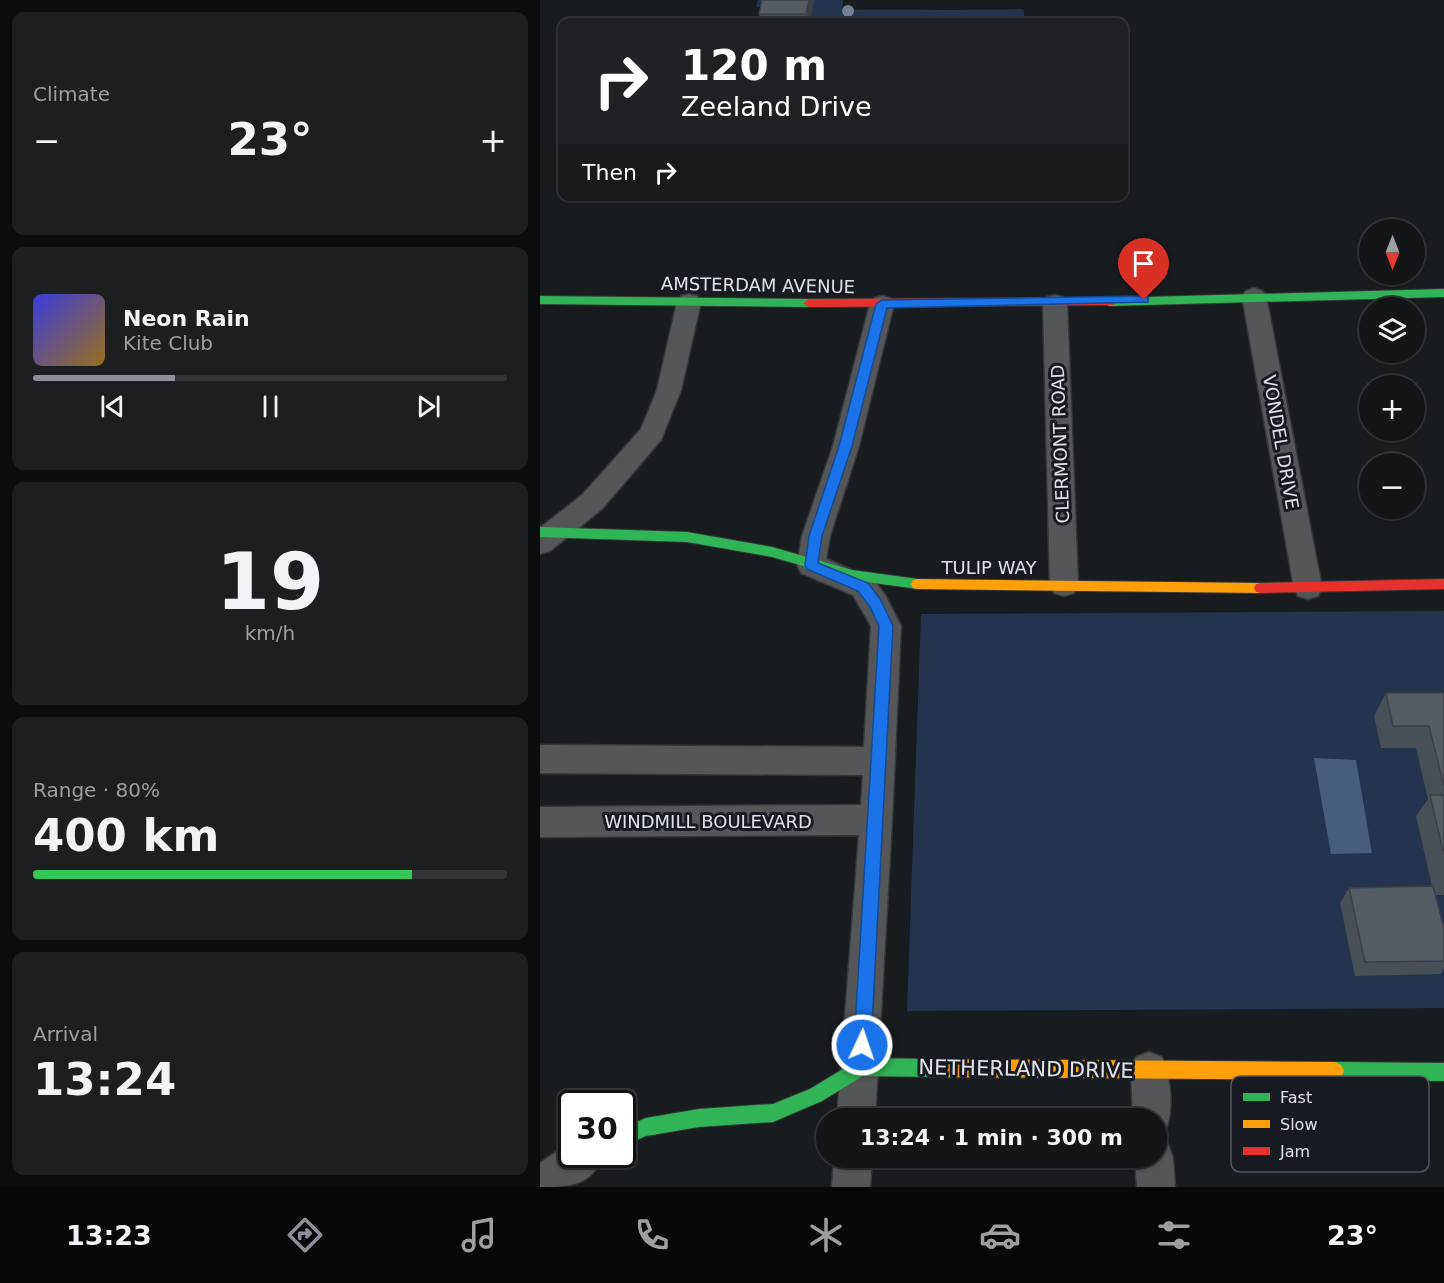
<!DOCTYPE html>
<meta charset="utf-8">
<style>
:root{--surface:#131517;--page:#1c1e20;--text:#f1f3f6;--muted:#9d9fa1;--line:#323436;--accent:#8c9099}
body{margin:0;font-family:"DejaVu Sans",sans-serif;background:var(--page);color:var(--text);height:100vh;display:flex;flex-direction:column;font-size:22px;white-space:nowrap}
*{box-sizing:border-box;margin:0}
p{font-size:20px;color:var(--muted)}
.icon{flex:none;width:33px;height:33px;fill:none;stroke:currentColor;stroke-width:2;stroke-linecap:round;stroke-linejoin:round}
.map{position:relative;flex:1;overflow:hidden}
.drawer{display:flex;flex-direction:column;gap:12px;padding:12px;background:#0a0c0d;width:540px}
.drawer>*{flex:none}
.top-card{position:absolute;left:18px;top:18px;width:570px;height:183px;border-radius:12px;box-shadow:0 2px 4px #0004,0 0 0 2px var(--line);background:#202124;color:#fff;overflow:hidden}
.needle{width:39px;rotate:180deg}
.buttons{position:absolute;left:819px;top:219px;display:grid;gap:12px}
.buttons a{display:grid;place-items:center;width:66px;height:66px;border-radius:50%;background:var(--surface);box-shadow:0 2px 4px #0004,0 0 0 2px var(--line);font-size:30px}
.speed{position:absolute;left:18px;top:1090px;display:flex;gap:12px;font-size:30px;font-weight:700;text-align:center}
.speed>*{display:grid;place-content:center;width:78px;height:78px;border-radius:50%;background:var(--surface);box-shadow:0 2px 4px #0004,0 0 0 2px var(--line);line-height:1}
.speed .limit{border:3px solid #111;border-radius:9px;background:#fff;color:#111}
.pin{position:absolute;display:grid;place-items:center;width:51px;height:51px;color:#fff;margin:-62px -26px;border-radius:50% 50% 50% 0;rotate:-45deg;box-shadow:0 0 6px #0007}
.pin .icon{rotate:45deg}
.me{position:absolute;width:66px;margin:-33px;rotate:3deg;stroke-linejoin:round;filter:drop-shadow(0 0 4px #0008)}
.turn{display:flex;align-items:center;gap:21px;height:126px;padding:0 24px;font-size:27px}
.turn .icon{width:78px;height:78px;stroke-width:2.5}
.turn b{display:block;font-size:42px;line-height:51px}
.then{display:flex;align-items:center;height:57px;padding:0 24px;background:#0003;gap:12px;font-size:22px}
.big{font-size:45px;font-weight:700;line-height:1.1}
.drawer .tile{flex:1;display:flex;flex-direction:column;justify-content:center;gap:9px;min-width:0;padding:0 21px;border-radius:12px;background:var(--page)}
.drawer .dial{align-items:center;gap:0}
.dial b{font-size:78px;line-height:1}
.song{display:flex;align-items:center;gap:18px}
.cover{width:72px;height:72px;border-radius:9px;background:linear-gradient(135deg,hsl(240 70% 55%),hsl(40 70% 35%))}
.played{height:6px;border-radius:3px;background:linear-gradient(90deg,var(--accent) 30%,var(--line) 30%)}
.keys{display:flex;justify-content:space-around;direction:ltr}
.heat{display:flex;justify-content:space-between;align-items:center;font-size:33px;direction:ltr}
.charge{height:9px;border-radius:4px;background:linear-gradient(90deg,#34c759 80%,var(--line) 0)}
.trip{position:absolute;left:276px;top:1108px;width:351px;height:60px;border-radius:30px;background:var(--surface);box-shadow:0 2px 4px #0004,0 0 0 2px var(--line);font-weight:700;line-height:60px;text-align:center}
.tabs{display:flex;height:96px;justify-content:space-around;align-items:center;background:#080809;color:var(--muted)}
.tabs .icon{width:42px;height:42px}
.tabs .on{color:var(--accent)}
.tabs b{font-size:27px;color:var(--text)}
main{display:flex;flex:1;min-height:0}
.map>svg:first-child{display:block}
.green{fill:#23354e}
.water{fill:#465d7d}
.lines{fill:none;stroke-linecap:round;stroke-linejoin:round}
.street-casing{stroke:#343638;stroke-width:3}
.fast-casing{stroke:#343638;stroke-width:2}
.slow-casing{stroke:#343638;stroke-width:2}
.jam-casing{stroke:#343638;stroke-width:2}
.street{fill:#545658;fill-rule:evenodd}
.fast{fill:#30b455;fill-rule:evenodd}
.slow{fill:#ff9f0a;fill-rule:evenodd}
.jam{fill:#e5322d;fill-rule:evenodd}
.tree{fill:#728196}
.wall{fill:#494f56}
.shaded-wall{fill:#3c4046}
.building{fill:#555c64;stroke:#3c4046;stroke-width:1.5}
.route{fill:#1a73e8;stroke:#114b97;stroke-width:1.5}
.labels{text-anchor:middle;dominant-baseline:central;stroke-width:6;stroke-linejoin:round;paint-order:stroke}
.street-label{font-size:18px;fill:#dfe1e5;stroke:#171b21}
.near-street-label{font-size:21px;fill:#dfe1e5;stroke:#171b21}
.key{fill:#171b21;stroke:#53565c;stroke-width:1.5}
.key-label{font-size:16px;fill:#dfe1e5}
</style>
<main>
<section class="drawer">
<div class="tile"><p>Climate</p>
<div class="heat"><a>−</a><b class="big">23°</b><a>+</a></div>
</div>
<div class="tile">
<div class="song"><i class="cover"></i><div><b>Neon Rain</b><p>Kite Club</p></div></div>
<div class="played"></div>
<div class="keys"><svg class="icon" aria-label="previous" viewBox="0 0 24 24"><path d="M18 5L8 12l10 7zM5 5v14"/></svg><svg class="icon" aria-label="pause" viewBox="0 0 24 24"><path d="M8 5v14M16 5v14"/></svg><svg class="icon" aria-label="next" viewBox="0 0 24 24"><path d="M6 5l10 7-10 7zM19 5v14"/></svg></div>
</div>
<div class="tile dial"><b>19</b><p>km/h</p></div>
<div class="tile"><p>Range · 80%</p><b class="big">400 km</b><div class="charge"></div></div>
<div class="tile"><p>Arrival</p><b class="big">13:24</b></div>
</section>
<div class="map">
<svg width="904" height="1187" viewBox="0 0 904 1187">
<rect width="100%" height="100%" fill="#191c1f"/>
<path class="green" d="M218,0H303L302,10C361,9 422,11 481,9L484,10V22H270L273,6L216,7Z
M904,611V1008L367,1011L381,614Z"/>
<path class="water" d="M774,758L816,760L832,853L791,854Z"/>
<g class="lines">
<defs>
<path id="street" d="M714,288L722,291L726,296L782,588L778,596L768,599L758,596L754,588L702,296L706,291Z
M149,294L157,296L161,302L141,390L121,440L62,509L10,551L0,554V528L42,495L101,429L117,390L137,302L141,296Z
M515,295L523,297L527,303L538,585L534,593L524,596L514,593L510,585L503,303L507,297Z
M342,296L350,298L354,304L319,446L290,536L286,559L333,579L345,595L361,626L352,820L335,1119H297L319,835L0,837V807L321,805L323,775L0,773V745L324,747L331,626L313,595L261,573L257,565L262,536L293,446L330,304L334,298Z
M609,1052L622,1057C631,1079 634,1110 625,1132L616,1136V1119H593L591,1070L596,1057Z
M616,1140L628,1144L633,1158L635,1187H597L595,1158H616Z
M32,1141V1155H64C51,1186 30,1187 0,1187V1163Z
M294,1158H332L330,1187H292Z"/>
<path id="fast" d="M904,289V297L569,306L563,302L569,298Z
M0,296L269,299L275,303L269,307L0,304Z
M0,527L147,532L232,547L312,570L378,579L383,580L385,584L383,588L378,589L312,580L232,557L147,542L0,537Z
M321,1058L393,1059L399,1062L402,1068L399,1074L393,1077L323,1076L282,1101L233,1122L159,1127L106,1136L82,1146V1128L106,1118L159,1109L233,1104L270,1089Z
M795,1062L904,1063V1081L795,1080L789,1077L786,1071L789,1065Z"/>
<path id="slow" d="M378,579L721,583L726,584L728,588L726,592L721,593L378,589L373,588L371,584L373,580Z
M393,1059L795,1062L801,1065L804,1071L801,1077L795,1080L393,1077L387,1074L384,1068L387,1062Z"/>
<path id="jam" d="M569,298L575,302L573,305L269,307L263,303L269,299Z
M904,579V589L721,593L716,592L714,588L716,584L721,583Z"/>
</defs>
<use href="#street" class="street-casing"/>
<use href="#fast" class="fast-casing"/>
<use href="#slow" class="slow-casing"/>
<use href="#jam" class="jam-casing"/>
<use href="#street" class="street"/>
<use href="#fast" class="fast"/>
<use href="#slow" class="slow"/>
<use href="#jam" class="jam"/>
</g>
<circle class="tree" cx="308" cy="11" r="6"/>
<path class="wall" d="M274,0L270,22H220L219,14Z
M846,693H904V895H896L904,928V969L900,974L815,976L800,903L809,888L892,886L876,816L888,799L876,748H841L834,716Z"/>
<path class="shaded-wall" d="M269,0H274L270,22H267L266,14Z"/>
<path class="building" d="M222,0H269L266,14H219Z
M846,693H904V786L889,726H853Z
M890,795H904V855Z
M893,886L904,928V961L825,962L809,888Z"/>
<path class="route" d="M604,296L608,297V302L347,308L312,446L282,536L278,563L328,583L340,599L353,626L331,1045L328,1051L322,1053L316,1051L314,1045L339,626L330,607L318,591L267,569L265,565L269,536L299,446L336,304L342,300Z"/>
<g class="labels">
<g class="street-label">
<text transform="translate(218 285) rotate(1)">AMSTERDAM AVENUE</text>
<text transform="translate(741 442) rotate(80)">VONDEL DRIVE</text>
<text transform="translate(520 444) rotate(-92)">CLERMONT ROAD</text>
<text x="449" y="567">TULIP WAY</text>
<text x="168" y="821">WINDMILL BOULEVARD</text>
</g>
<g class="near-street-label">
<text transform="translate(486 1069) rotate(1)">NETHERLAND DRIVE</text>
</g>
</g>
<rect x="691" y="1076" width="198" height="96" rx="9" class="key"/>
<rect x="703" y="1093" width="27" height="8" fill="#30b455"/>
<rect x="703" y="1120" width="27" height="8" fill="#ff9f0a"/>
<rect x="703" y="1147" width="27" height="8" fill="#e5322d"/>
<g class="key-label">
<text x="740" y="1103">Fast</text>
<text x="740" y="1130">Slow</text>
<text x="740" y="1157">Jam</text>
</g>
</svg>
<div class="buttons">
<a><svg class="needle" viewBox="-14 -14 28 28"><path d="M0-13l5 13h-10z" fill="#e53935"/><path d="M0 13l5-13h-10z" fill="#9d9fa1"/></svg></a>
<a><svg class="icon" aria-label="layers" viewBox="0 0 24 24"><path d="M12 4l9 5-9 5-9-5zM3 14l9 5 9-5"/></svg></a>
<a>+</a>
<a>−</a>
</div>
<div class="speed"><div class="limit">30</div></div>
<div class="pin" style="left:604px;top:300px;background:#d93025"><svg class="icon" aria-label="arrive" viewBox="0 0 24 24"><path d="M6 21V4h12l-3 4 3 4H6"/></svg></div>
<svg class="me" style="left:322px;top:1045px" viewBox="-20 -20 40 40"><circle r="17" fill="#1a73e8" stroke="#fff" stroke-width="3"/><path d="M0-11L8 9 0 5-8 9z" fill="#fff"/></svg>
<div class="trip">13:24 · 1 min · 300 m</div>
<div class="top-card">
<div class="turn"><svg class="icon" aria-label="right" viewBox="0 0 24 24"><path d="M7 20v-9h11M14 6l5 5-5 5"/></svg><div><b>120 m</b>Zeeland Drive</div></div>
<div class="then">Then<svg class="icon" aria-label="right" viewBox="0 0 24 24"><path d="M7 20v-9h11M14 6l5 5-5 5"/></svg></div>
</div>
</div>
</main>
<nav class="tabs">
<b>13:23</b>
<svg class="icon on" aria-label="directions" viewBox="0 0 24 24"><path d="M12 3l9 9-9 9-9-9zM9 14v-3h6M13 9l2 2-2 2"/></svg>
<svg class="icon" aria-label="music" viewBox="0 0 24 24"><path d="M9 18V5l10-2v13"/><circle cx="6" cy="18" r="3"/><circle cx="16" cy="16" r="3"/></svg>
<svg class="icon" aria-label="phone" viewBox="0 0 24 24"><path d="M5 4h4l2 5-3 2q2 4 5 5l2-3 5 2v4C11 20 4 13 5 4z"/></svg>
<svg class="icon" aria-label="climate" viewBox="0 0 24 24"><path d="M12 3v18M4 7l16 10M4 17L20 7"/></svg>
<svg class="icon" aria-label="car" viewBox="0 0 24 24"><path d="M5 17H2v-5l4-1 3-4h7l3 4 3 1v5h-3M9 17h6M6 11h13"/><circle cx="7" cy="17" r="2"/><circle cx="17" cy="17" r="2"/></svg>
<svg class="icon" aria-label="filters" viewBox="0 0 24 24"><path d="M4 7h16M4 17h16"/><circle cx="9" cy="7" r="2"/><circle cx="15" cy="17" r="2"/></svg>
<b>23°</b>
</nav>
